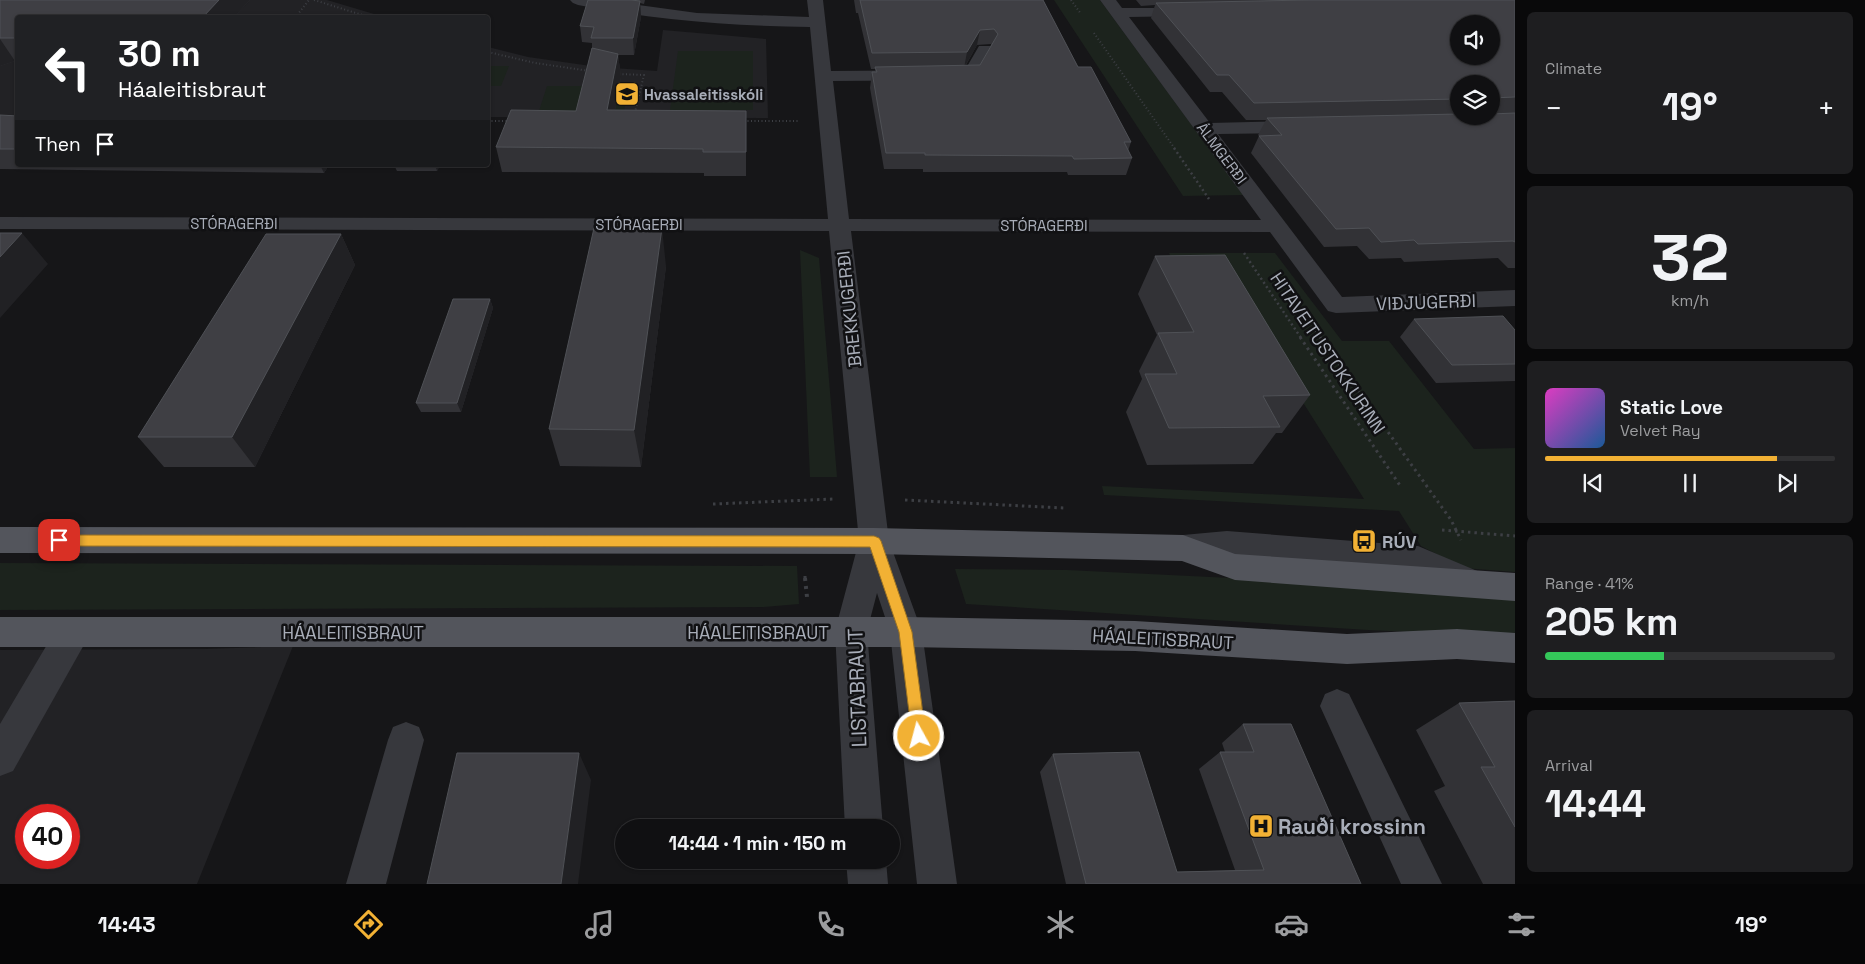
<!DOCTYPE html>
<meta charset="utf-8">
<style>
:root{--surface:#101012;--page:#1e1e20;--text:#f1f3f6;--muted:#9c9d9f;--line:#303032;--accent:#f2b134}
body{margin:0;font-family:"Space Grotesk",sans-serif;background:var(--page);color:var(--text);height:100vh;display:flex;flex-direction:column;font-size:19px;white-space:nowrap}
*{box-sizing:border-box;margin:0}
p{font-size:16px;color:var(--muted)}
.icon{flex:none;width:28px;height:28px;fill:none;stroke:currentColor;stroke-width:2;stroke-linecap:round;stroke-linejoin:round}
.map{position:relative;flex:1;overflow:hidden}
.drawer{display:flex;flex-direction:column;gap:12px;padding:12px;background:#09090a;width:350px}
.drawer>*{flex:none}
.top-card{position:absolute;left:15px;top:15px;width:475px;height:152px;border-radius:5px;box-shadow:0 1px 4px #0004,0 0 0 1px var(--line);background:#202124;color:#fff;overflow:hidden}
.buttons{position:absolute;left:1450px;top:15px;display:grid;gap:10px}
.buttons a{display:grid;place-items:center;width:50px;height:50px;border-radius:50%;background:var(--surface);box-shadow:0 1px 4px #0004,0 0 0 1px var(--line);font-size:25px}
.speed{position:absolute;left:15px;top:804px;display:flex;gap:10px;font-size:25px;font-weight:700;text-align:center}
.speed>*{display:grid;place-content:center;width:65px;height:65px;border-radius:50%;background:var(--surface);box-shadow:0 1px 4px #0004,0 0 0 1px var(--line);line-height:1}
.speed .limit{border:8px solid #d22;background:#fff;color:#111}
.pin{position:absolute;display:grid;place-items:center;width:42px;height:42px;color:#fff;margin:-21px;border-radius:10px;box-shadow:0 2px 8px #0006}
.me{position:absolute;width:55px;margin:-28px;rotate:353deg;stroke-linejoin:round;filter:drop-shadow(0 0 4px #0008)}
.turn{display:flex;align-items:center;gap:18px;height:105px;padding:0 20px;font-size:22px}
.turn .icon{width:65px;height:65px;stroke-width:2.5}
.turn b{display:block;font-size:35px;line-height:42px}
.then{display:flex;align-items:center;height:48px;padding:0 20px;background:#0003;gap:10px;font-size:19px}
.big{font-size:38px;font-weight:600;line-height:1.1}
.drawer .widget{flex:1;display:flex;flex-direction:column;justify-content:center;gap:8px;min-width:0;padding:0 18px;border-radius:8px;background:var(--page)}
.drawer .dial{align-items:center;gap:0}
.dial b{font-size:65px;line-height:1}
.song{display:flex;align-items:center;gap:15px}
.cover{width:60px;height:60px;border-radius:8px;background:linear-gradient(135deg,hsl(310 70% 55%),hsl(210 70% 35%))}
.played{height:5px;border-radius:2px;background:linear-gradient(90deg,var(--accent) 80%,var(--line) 80%)}
.keys{display:flex;justify-content:space-around;direction:ltr}
.heat{display:flex;justify-content:space-between;align-items:center;font-size:28px;direction:ltr}
.charge{height:8px;border-radius:4px;background:linear-gradient(90deg,#34c759 41%,var(--line) 0)}
.trip{position:absolute;left:615px;top:819px;width:285px;height:50px;border-radius:25px;background:var(--surface);box-shadow:0 1px 4px #0004,0 0 0 1px var(--line);font-weight:600;line-height:50px;text-align:center}
.tab-bar{display:flex;height:80px;justify-content:space-around;align-items:center;background:#060607;color:var(--muted)}
.tab-bar .icon{width:35px;height:35px}
.tab-bar .on{color:var(--accent)}
.tab-bar b{font-size:22px;color:var(--text)}
main{display:flex;flex:1;min-height:0}
.map>svg:first-child{display:block}
.built{fill:#222225;fill-rule:evenodd}
.green{fill:#1c231d}
.lines{fill:none;stroke-linecap:round;stroke-linejoin:round}
.path-far3{stroke:#3d3f44;stroke-width:2;stroke-dasharray:1 2.5;stroke-linecap:butt}
.path-far2{stroke:#3d3f44;stroke-width:2.5;stroke-dasharray:2 3;stroke-linecap:butt}
.path-far1{stroke:#3d3f44;stroke-width:3;stroke-dasharray:2.5 4;stroke-linecap:butt}
.path{stroke:#3d3f44;stroke-width:4;stroke-dasharray:3 5;stroke-linecap:butt}
.minor{fill:#37383d;fill-rule:evenodd}
.major{fill:#53555c;fill-rule:evenodd}
.wall{fill:#323236;fill-rule:evenodd}
.shaded-wall{fill:#212124}
.building{fill:#3f3f44;stroke:#4f5156;fill-rule:evenodd}
.route{fill:#f2b134;stroke:#9d7322}
.labels{text-anchor:middle;dominant-baseline:central;stroke-width:5;stroke-linejoin:round;paint-order:stroke}
.far-poi-label{font-size:15px;font-weight:bold;fill:#a8adb8;stroke:#111113;text-anchor:start}
.far-street-label{font-size:15px;fill:#a8adb8;stroke:#111113}
.street-label{font-size:18px;fill:#a8adb8;stroke:#111113}
.poi-label{font-size:18px;font-weight:bold;fill:#a8adb8;stroke:#111113;text-anchor:start}
.near-street-label{font-size:21px;fill:#a8adb8;stroke:#111113}
.near-poi-label{font-size:21px;font-weight:bold;fill:#a8adb8;stroke:#111113;text-anchor:start}
</style>
<main>
<div class="map">
<svg width="1515" height="884" viewBox="0 0 1515 884">
<rect width="100%" height="100%" fill="#161618"/>
<path class="built" d="M18,0H327L384,17L18,18L17,117H0V6Z
M663,30L766,39L768,118L488,117V47L528,57L598,67L657,71Z
M293,646L197,884H0V650L206,649ZM26,815H69V858H26Z"/>
<path class="green" d="M1054,0H1100L1243,195L1183,196Z
M678,51H753V110H670Z
M488,66H509L501,86H488Z
M547,86H629L624,111H539Z
M800,250L819,258L837,477H810Z
M1169,253H1275L1342,341H1389L1474,449L1515,448V572L1463,568L1421,546L1399,511L1104,495L1102,486L1364,499L1230,287L1181,282Z
M0,563L797,566L799,604L764,607L0,610Z
M955,569L1067,570L1311,582L1515,600V637L1368,630L966,604Z"/>
<g class="lines">
<path class="path-far3" d="M314,0L372,18
M1071,0L1081,14
M295,18L309,0
M1094,33L1175,149
M488,52L535,63L590,71
M619,74L644,75L635,112
M488,121H510
M744,121H798"/>
<path class="path-far2" d="M1174,148L1209,199
M1244,253L1301,338
M1312,326L1321,338"/>
<path class="path-far1" d="M1300,337L1401,487
M1320,337L1451,520L1461,540
M905,500L1064,508
M713,504L834,499
M1442,530L1515,536
M805,576V579"/>
<path class="path" d="M805,578L807,597"/>
<path class="minor" d="M570,0H602L697,13L809,17L807,0H823L831,71L965,70L979,46H991L993,50L979,75L976,79L970,80L833,81L849,219L1261,220L1100,0H1116L1122,8H1196L1199,11L1196,14L1191,16L1129,17L1210,123L1299,121L1306,123L1308,127L1306,131L1299,133L1218,134L1342,297L1515,290V306L1336,313L1328,311L1270,232L851,231L889,541L922,632L957,884H917L890,632L877,593L867,631L883,828H845L835,631L859,541L829,231L0,229V217L828,219L810,27C732,26 655,20 578,5L573,3Z
M1227,531L1418,546L1482,573L1487,583L1482,593L1471,597L1415,572L1227,557L1183,561L1172,557L1168,548L1172,539L1183,535Z
M73,617L85,621L89,632L85,643L13,771L0,776V724L61,621Z
M1337,689L1349,694L1442,884H1401L1320,706L1325,694Z
M406,722L419,727L424,740L386,884H346L388,740L393,727Z
M846,860H886L888,884H848Z"/>
<path class="major" d="M0,527L874,528L1183,535L1235,554L1515,573V601L1235,580L1182,561L874,554L0,553Z
M0,617H906L1135,621L1347,634L1457,629L1515,633V663L1457,659L1347,664L1135,651L906,647H0Z"/>
</g>
<path class="wall" d="M0,0H250L233,18H18V61H15L0,66Z
M588,0H645L644,4L640,3L641,17L634,55H618L621,77L615,110L746,111V176H704V173L502,172L496,147L576,111L592,48V43L582,42L580,26Z
M854,0H1043L1078,67L1131,142L1128,151L1132,158L1126,175H1068L1067,172H923V169H884L870,88L872,72H875V69H871L858,13H856ZM991,44V45L980,65H966L977,45Z
M1136,0H1515V268H1508L1498,258L1404,262L1401,258L1369,259L1357,246L1324,247L1251,153L1259,136L1258,135L1266,120H1246L1222,92H1210L1151,18L1155,5L1141,6ZM1459,84H1491V116H1459Z
M0,115L18,116V165H329L324,173L0,169Z
M394,165H440L437,171H397Z
M341,234L355,265L255,467H164L138,437Z
M1155,256L1310,395L1282,433H1276L1253,464L1147,465L1126,412L1142,379L1139,371L1157,335L1138,294Z
M666,266L641,467L560,466L549,429Z
M490,299L493,308L461,412H421L416,403Z
M1414,319L1515,330V381L1436,383L1400,337Z
M1515,701V884H1483L1434,791L1445,786L1416,730L1459,703Z
M1243,724L1361,884H1066L1040,772L1053,754L1177,872L1235,870L1199,769L1220,752H1225L1222,743Z"/>
<path class="shaded-wall" d="M219,0H250L233,18H202Z
M640,1L641,17L634,55L633,38Z
M980,30L977,45L964,68L967,52Z
M0,39L15,61L0,66Z
M618,54L621,77L611,134L607,110Z
M320,165H329L324,173Z
M435,165H440L437,171Z
M662,228L666,266L641,467L634,430Z
M22,233L48,264L0,318V257Z
M341,234L355,265L255,467L232,437Z
M490,299L493,308L461,412L457,403Z
M579,753L591,780L578,884H561Z"/>
<path class="building" d="M0,0H219L202,18H18V38H0Z
M588,0H631L640,1L633,38H591L594,27L580,26Z
M860,0H1043L1078,67H1091L1131,142H1124L1132,158L1074,159L1072,156L925,155V153H886L872,72H877L875,67L980,65L998,34L994,29L980,30L967,52L872,53Z
M1308,0H1515V97L1491,98V84H1459V99L1254,103L1229,75H1217L1156,3ZM1459,24H1491V56H1459Z
M592,48L618,54L607,110L746,111V152H703V149L496,147L511,110L576,111Z
M1515,113V242L1513,241L1418,244L1414,240L1381,242L1369,228L1336,229L1259,136L1282,135L1267,118L1459,114V116H1491V114Z
M0,115L18,116V149H0Z
M594,228H662L634,430L549,429Z
M0,233H22L0,257Z
M266,234H341L232,437H138Z
M1225,255L1310,395L1263,396L1280,427L1169,428L1145,374H1177L1158,333L1194,332L1155,256Z
M453,299H490L457,403H416Z
M1503,316L1515,330V364L1452,365L1414,319Z
M1515,701V827L1481,767H1495L1459,703Z
M1243,724H1291L1361,884H1086L1053,754L1139,752L1177,872L1264,870L1220,752H1254Z
M457,753H579L561,884H427Z"/>
<path class="route" d="M59,535L874,536L879,538L881,541L912,632L926,736L924,741L919,743L914,741L912,736L899,632L870,547L59,546L54,544L52,540L54,537Z"/>
<defs>
<symbol id="school-square" viewBox="-11 -11 22 22"><rect x="-9" y="-9" width="18" height="18" rx="4" fill="#f2b134" stroke="#111113"/><path d="M0-5L7-2L0 1L-7-2ZM-4 1L0 2.5L4 1V4Q0 6-4 4Z" fill="#111"/></symbol>
<symbol id="bus-square" viewBox="-11 -11 22 22"><rect x="-9" y="-9" width="18" height="18" rx="4" fill="#f2b134" stroke="#111113"/><path d="M-5-6H5V4H4V6H2V4H-2V6H-4V4H-5ZM-3.5-4V0h7V-4ZM-3.5 1.2v1.5H-2V1.2ZM2 1.2v1.5H3.5V1.2Z" fill="#111"/></symbol>
<symbol id="hospital-square" viewBox="-11 -11 22 22"><rect x="-9" y="-9" width="18" height="18" rx="4" fill="#f2b134" stroke="#111113"/><path d="M-5-5h3v3.5h4V-5h3V5h-3V1.5h-4V5h-3Z" fill="#111"/></symbol>
</defs>
<g fill-rule="evenodd">
<use href="#school-square" x="613" y="80" width="28" height="28"/>
<use href="#bus-square" x="1350" y="527" width="28" height="28"/>
<use href="#hospital-square" x="1247" y="812" width="28" height="28"/>
</g>
<g class="labels">
<g class="far-poi-label">
<text x="644" y="94">Hvassaleitisskóli</text>
</g>
<g class="far-street-label">
<text transform="translate(1222 153) rotate(53)">ÁLMGERÐI</text>
<text x="234" y="223">STÓRAGERÐI</text>
<text x="639" y="224">STÓRAGERÐI</text>
<text x="1044" y="225">STÓRAGERÐI</text>
</g>
<g class="street-label">
<text transform="translate(1426 302) rotate(-2)">VIÐJUGERÐI</text>
<text transform="translate(849 309) rotate(-96)">BREKKUGERÐI</text>
<text transform="translate(1328 353) rotate(56)">HITAVEITUSTOKKURINN</text>
<text x="353" y="632">HÁALEITISBRAUT</text>
<text x="758" y="632">HÁALEITISBRAUT</text>
<text transform="translate(1163 639) rotate(3)">HÁALEITISBRAUT</text>
</g>
<g class="poi-label">
<text x="1382" y="541">RÚV</text>
</g>
<g class="near-street-label">
<text transform="translate(857 688) rotate(-92)">LISTABRAUT</text>
</g>
<g class="near-poi-label">
<text x="1278" y="826">Rauði krossinn</text>
</g>
</g>
</svg>
<div class="buttons">
<a><svg class="icon" aria-label="sound" viewBox="0 0 24 24"><path d="M4 9h4l5-4v14l-5-4H4zM17 9q2 3 0 6"/></svg></a>
<a><svg class="icon" aria-label="layers" viewBox="0 0 24 24"><path d="M12 4l9 5-9 5-9-5zM3 14l9 5 9-5"/></svg></a>
</div>
<div class="speed"><div class="limit">40</div></div>
<div class="pin" style="left:59px;top:540px;background:#d93025"><svg class="icon" aria-label="arrive" viewBox="0 0 24 24"><path d="M6 21V4h12l-3 4 3 4H6"/></svg></div>
<svg class="me" style="left:919px;top:736px" viewBox="-20 -20 40 40"><circle r="17" fill="#f2b134" stroke="#fff" stroke-width="3"/><path d="M0-11L8 9 0 5-8 9z" fill="#fff"/></svg>
<div class="trip">14:44 · 1 min · 150 m</div>
<div class="top-card">
<div class="turn"><svg class="icon" aria-label="left" viewBox="0 0 24 24"><path d="M17 20v-9H6M10 6l-5 5 5 5"/></svg><div><b>30 m</b>Háaleitisbraut</div></div>
<div class="then">Then<svg class="icon" aria-label="arrive" viewBox="0 0 24 24"><path d="M6 21V4h12l-3 4 3 4H6"/></svg></div>
</div>
</div>
<section class="drawer">
<div class="widget"><p>Climate</p>
<div class="heat"><a>−</a><b class="big">19°</b><a>+</a></div>
</div>
<div class="widget dial"><b>32</b><p>km/h</p></div>
<div class="widget">
<div class="song"><i class="cover"></i><div><b>Static Love</b><p>Velvet Ray</p></div></div>
<div class="played"></div>
<div class="keys"><svg class="icon" aria-label="previous" viewBox="0 0 24 24"><path d="M18 5L8 12l10 7zM5 5v14"/></svg><svg class="icon" aria-label="pause" viewBox="0 0 24 24"><path d="M8 5v14M16 5v14"/></svg><svg class="icon" aria-label="next" viewBox="0 0 24 24"><path d="M6 5l10 7-10 7zM19 5v14"/></svg></div>
</div>
<div class="widget"><p>Range · 41%</p><b class="big">205 km</b><div class="charge"></div></div>
<div class="widget"><p>Arrival</p><b class="big">14:44</b></div>
</section>
</main>
<nav class="tab-bar">
<b>14:43</b>
<svg class="icon on" aria-label="directions" viewBox="0 0 24 24"><path d="M12 3l9 9-9 9-9-9zM9 14v-3h6M13 9l2 2-2 2"/></svg>
<svg class="icon" aria-label="music" viewBox="0 0 24 24"><path d="M9 18V5l10-2v13"/><circle cx="6" cy="18" r="3"/><circle cx="16" cy="16" r="3"/></svg>
<svg class="icon" aria-label="phone" viewBox="0 0 24 24"><path d="M5 4h4l2 5-3 2q2 4 5 5l2-3 5 2v4C11 20 4 13 5 4z"/></svg>
<svg class="icon" aria-label="climate" viewBox="0 0 24 24"><path d="M12 3v18M4 7l16 10M4 17L20 7"/></svg>
<svg class="icon" aria-label="car" viewBox="0 0 24 24"><path d="M5 17H2v-5l4-1 3-4h7l3 4 3 1v5h-3M9 17h6M6 11h13"/><circle cx="7" cy="17" r="2"/><circle cx="17" cy="17" r="2"/></svg>
<svg class="icon" aria-label="filters" viewBox="0 0 24 24"><path d="M4 7h16M4 17h16"/><circle cx="9" cy="7" r="2"/><circle cx="15" cy="17" r="2"/></svg>
<b>19°</b>
</nav>
